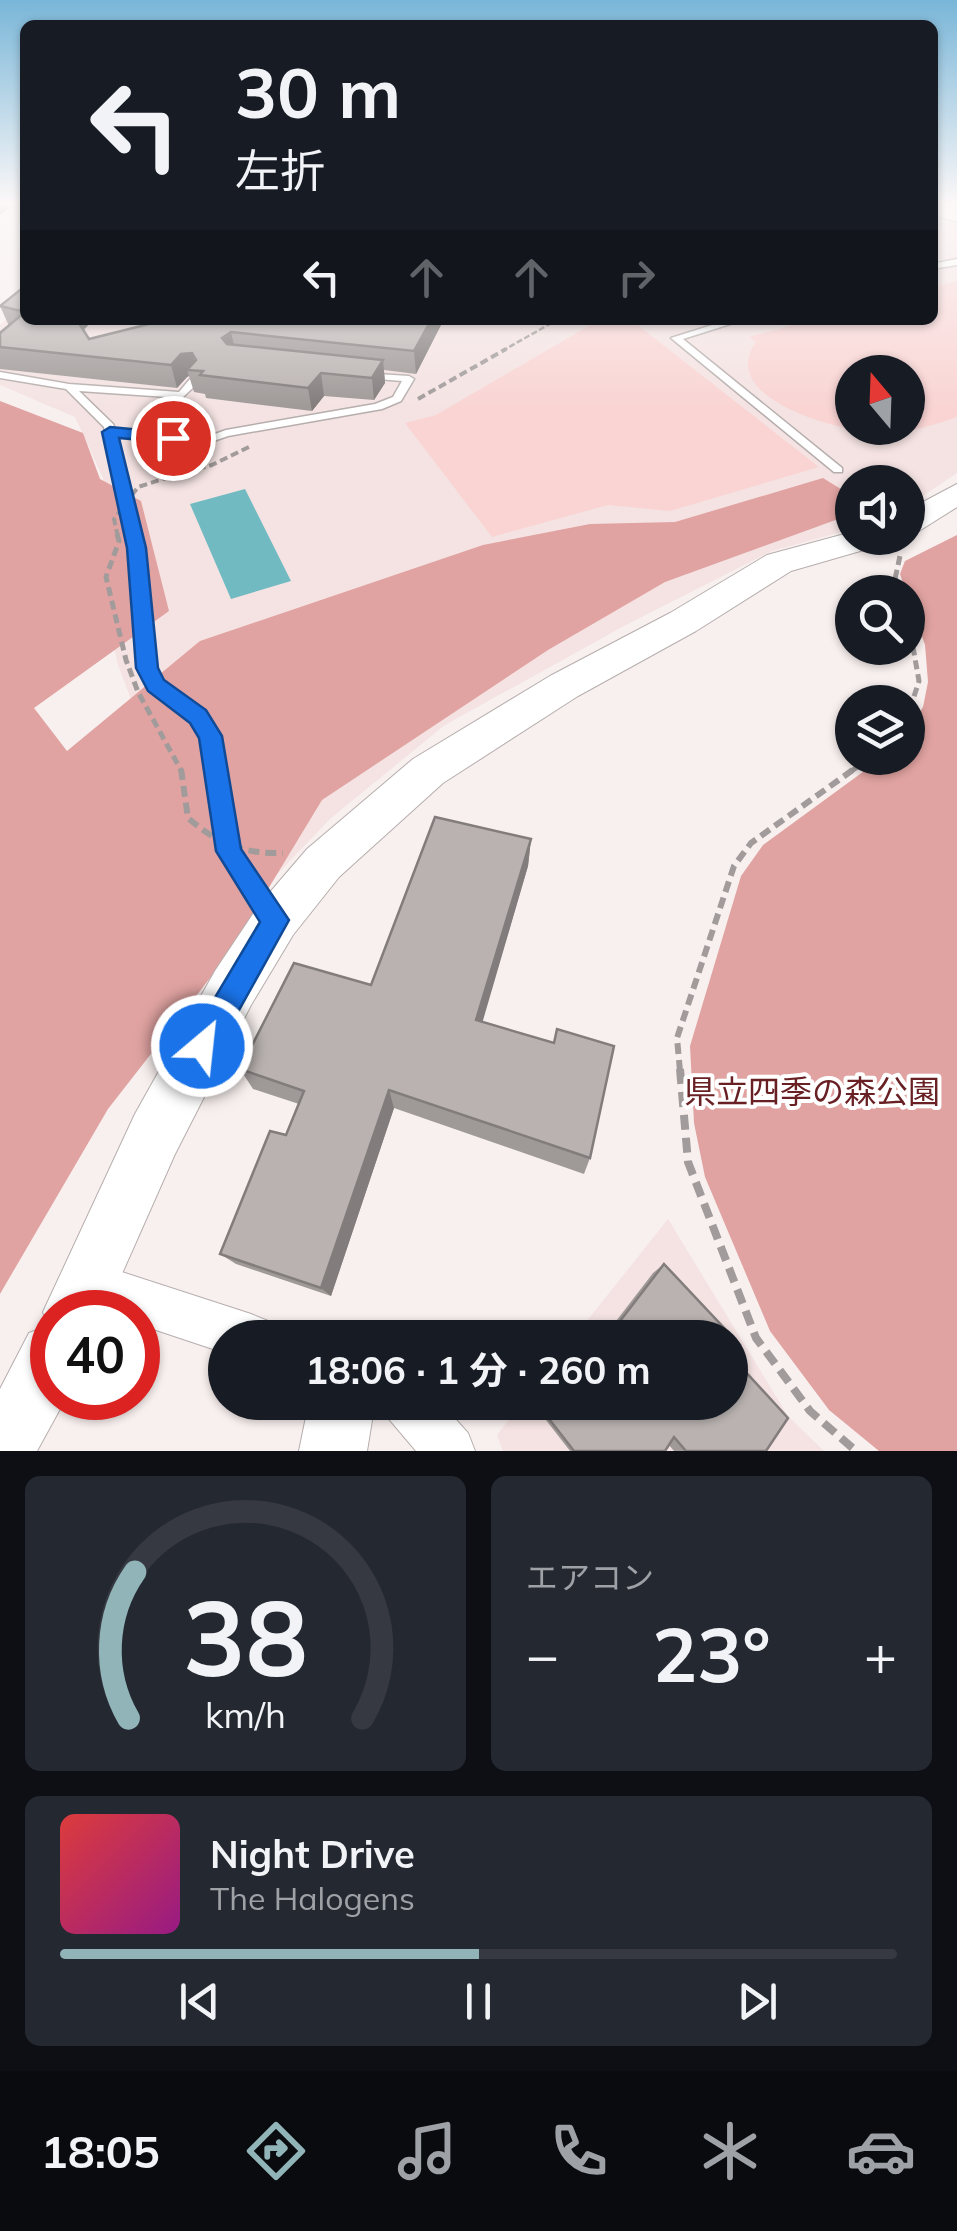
<!DOCTYPE html>
<html lang="ja">
<meta charset="utf-8">
<style>
:root{--surface:#171b24;--page:#242831;--text:#f1f3f6;--muted:#9ea1a6;--line:#363941;--accent:#91b4b9}
body{margin:0;font-family:Mulish,"Noto Sans JP",sans-serif;background:var(--page);color:var(--text);height:100vh;display:flex;flex-direction:column;font-size:38px;white-space:nowrap}
*{box-sizing:border-box;margin:0}
p{font-size:32px;color:var(--muted)}
.icon{flex:none;width:55px;height:55px;fill:none;stroke:currentColor;stroke-width:2;stroke-linecap:round;stroke-linejoin:round}
.map{position:relative;height:1451px;overflow:hidden}
.drawer{display:flex;flex-direction:column;gap:25px;padding:25px;background:#0d0f14;flex:1}
.drawer>*{flex:none}
.banner{position:absolute;left:20px;top:20px;width:918px;height:305px;border-radius:15px;box-shadow:0 2px 8px #0004;background:#171b24;color:var(--text);overflow:hidden}
.needle{width:65px;rotate:341deg}
.controls{position:absolute;left:835px;top:355px;display:grid;gap:20px}
.controls a{display:grid;place-items:center;width:90px;height:90px;border-radius:50%;background:var(--surface);box-shadow:0 2px 8px #0004;font-size:50px}
.speed{position:absolute;left:30px;top:1290px;display:flex;gap:20px;font-size:50px;font-weight:700;text-align:center}
.speed>*{display:grid;place-content:center;width:130px;height:130px;border-radius:50%;background:var(--surface);box-shadow:0 2px 8px #0004;line-height:1}
.speed .limit{border:15px solid #d22;background:#fff;color:#111}
.pin{position:absolute;display:grid;place-items:center;width:85px;height:85px;color:#fff;margin:-42px;border:5px solid #fff;border-radius:50%;box-shadow:0 2px 10px #0007}
.me{position:absolute;width:110px;margin:-55px;rotate:28deg;stroke-linejoin:round;filter:drop-shadow(0 0 8px #0008)}
.turn{display:flex;align-items:center;gap:35px;height:210px;padding:0 50px;font-size:45px}
.turn .icon{width:130px;height:130px;stroke-width:2.5}
.turn b{display:block;font-size:70px;line-height:85px}
.lanes{display:flex;align-items:center;height:95px;padding:0 50px;background:#0003;justify-content:center;gap:50px;direction:ltr}
.lanes .off{opacity:.35}
.big{font-size:75px;font-weight:700;line-height:1.1}
.drawer .widget{flex:1;display:flex;flex-direction:column;justify-content:center;gap:15px;min-width:0;padding:0 35px;border-radius:15px;background:var(--page)}
.drawer .dial{align-items:center;gap:0}
.dial svg{height:260px;overflow:visible;fill:none;stroke:var(--line);stroke-width:7;stroke-linecap:round;text-anchor:middle}
.dial text{fill:var(--text);stroke:none}
.song{display:flex;align-items:center;gap:30px}
.cover{width:120px;height:120px;border-radius:15px;background:linear-gradient(135deg,hsl(0 70% 55%),hsl(310 70% 35%))}
.played{height:10px;border-radius:5px;background:linear-gradient(90deg,var(--accent) 50%,var(--line) 50%)}
.keys{display:flex;justify-content:space-around;direction:ltr}
.heat{display:flex;justify-content:space-between;align-items:center;font-size:55px;direction:ltr}
.drawer .tiles{flex:1;display:grid;gap:25px;grid-template-columns:1fr 1fr}
.widget:last-child{grid-column:span 2}
.trip{position:absolute;left:208px;top:1320px;width:540px;height:100px;border-radius:50px;background:var(--surface);box-shadow:0 2px 8px #0004;font-weight:700;line-height:100px;text-align:center}
.dock{display:flex;height:160px;justify-content:space-around;align-items:center;background:#090b0e;color:var(--muted)}
.dock .icon{width:70px;height:70px}
.dock .active{color:var(--accent)}
.dock b{font-size:45px;color:var(--text)}
.map>svg:first-child{display:block}
.built{fill:#f4e3e2;fill-rule:evenodd}
.green{fill:#f9d4d3;fill-rule:evenodd}
.forest{fill:#e0a3a1}
.water{fill:#72bac1}
.lines{fill:none;stroke-linecap:round;stroke-linejoin:round}
.lane-casing{stroke:#b6aead;stroke-width:3}
.street-casing{stroke:#b6aead;stroke-width:2}
.secondary-casing{stroke:#b6aead;stroke-width:2}
.path-far4{stroke:#a19b9b;stroke-width:2.5;stroke-dasharray:6 2.5;stroke-linecap:butt}
.path-far3{stroke:#a19b9b;stroke-width:4;stroke-dasharray:8 4;stroke-linecap:butt}
.path-far2{stroke:#a19b9b;stroke-width:5;stroke-dasharray:9 5;stroke-linecap:butt}
.path-far1{stroke:#a19b9b;stroke-width:6;stroke-dasharray:11 6;stroke-linecap:butt}
.path{stroke:#a19b9b;stroke-width:8;stroke-dasharray:15 8;stroke-linecap:butt}
.lane{fill:#fff;fill-rule:evenodd}
.street{fill:#fff;fill-rule:evenodd}
.secondary{fill:#fff;fill-rule:evenodd}
.path-bridge-far2{stroke:#a19b9b;stroke-width:4;stroke-dasharray:8 4;stroke-linecap:butt}
.path-bridge-far1{stroke:#a19b9b;stroke-width:5;stroke-dasharray:9 5;stroke-linecap:butt}
.path-bridge{stroke:#a19b9b;stroke-width:6;stroke-dasharray:11 6;stroke-linecap:butt}
.wall{fill:#9f9998}
.shaded-wall{fill:#827d7c}
.building{fill:#b9b2b1;stroke:#827d7c;stroke-width:2.5}
.route{fill:#1a73e8;stroke:#114b97;stroke-width:2.5}
.labels{text-anchor:middle;dominant-baseline:central;stroke-width:8;stroke-linejoin:round;paint-order:stroke}
.near-park-label{font-size:32px;fill:#682024;stroke:#fff}
</style>
<div class="map">
<svg width="957" height="1451" viewBox="0 0 957 1451">
<rect width="100%" height="100%" fill="#f8f0ef"/>
<path class="built" d="M933,211L957,219V473L908,506V482H852V529L772,551L624,626L445,725L331,818L219,935L117,662L101,578L109,539L103,478L75,417L0,385V325L25,303V320H932ZM852,372H908V428H852Z
M668,1219L788,1416L824,1451H503L497,1435L522,1403L730,1402V1338L574,1337Z"/>
<path class="green" d="M957,281V417C932,426 907,433 880,433C842,432 715,399 756,342L749,337L812,320H932L933,287ZM852,372H908V428H852Z
M599,320L635,323L819,467L670,511L608,505L492,537L405,423L436,415Z"/>
<path class="forest" d="M0,401L83,433L100,479L141,501L169,611L34,708L67,751L200,641L483,545L590,524L675,522L823,478L852,496V514L665,582L548,650L322,800L228,955L108,1109L0,1294Z
M957,535V1451H879L829,1410L770,1331L705,1177L694,1123L690,1046L741,876L763,845L882,758H908V731L923,707L928,682L925,645L900,574L905,561Z"/>
<path class="water" d="M245,489L291,581L231,599L190,504Z"/>
<g class="lines">
<defs>
<path id="lane" d="M957,259V265L932,269V264Z
M728,320H743L683,339L842,468V472H834L671,338Z
M0,372L69,384L179,392L190,379H198V383L182,398L79,391L113,424L115,429L204,438L226,430L375,404L393,397L402,381L365,378L361,377V373L409,376L414,379L401,401L382,409L228,436L205,444L117,436L142,547L154,668L161,682L203,713L218,736L237,849L279,911L282,917L279,923L273,925L267,923L221,851L203,737L193,721L150,689L140,668L130,547L104,427L66,389L0,378Z"/>
<path id="street" d="M88,1261L251,1314L268,1321L274,1338H225V1353L138,1324V1312C113,1312 95,1310 72,1300L65,1284L72,1268Z
M382,1402H440L468,1433L475,1451H416L389,1419Z"/>
<path id="secondary" d="M932,205L957,209V222L932,214Z
M957,484V507L919,531L908,534V510Z
M852,532V538H885L881,545L791,571L696,631L578,696L443,783L339,877L293,935L251,1005L175,1154L105,1312H52V1398H66L37,1451H0V1389L29,1333L48,1326L43,1312L135,1114L215,971L259,905L307,849L413,759L550,676L670,613L767,555Z
M309,1402H375L367,1451H299Z"/>
</defs>
<use href="#lane" class="lane-casing"/>
<use href="#street" class="street-casing"/>
<use href="#secondary" class="secondary-casing"/>
<path class="path-far4" d="M502,351L557,320"/>
<path class="path-far3" d="M418,399L506,349
M163,479L212,465L249,447"/>
<path class="path-far2" d="M899,592L895,579L900,556
M908,619L919,681L908,715
M850,772L870,758"/>
<path class="path-far1" d="M680,1071L677,1038L734,866L751,843L854,769"/>
<path class="path" d="M680,1069L688,1162L756,1338L810,1411L856,1451"/>
<use href="#lane" class="lane"/>
<use href="#street" class="street"/>
<use href="#secondary" class="secondary"/>
<path class="path-bridge-far2" d="M118,537L114,519L138,487L163,479"/>
<path class="path-bridge-far1" d="M117,534L119,541L106,577L126,660L138,692L182,772"/>
<path class="path-bridge" d="M181,769L188,818C218,844 243,854 283,853"/>
</g>
<path class="wall" d="M25,286V320H93L83,330L89,339L165,320H442V323L416,374L384,370L385,383L374,400L324,396L312,411L206,398L205,394L194,392L189,376L187,377L177,388L0,369V333L9,326L0,306Z
M531,839L528,866L482,1021L590,1158L584,1174L394,1108L331,1296L236,1264L220,1254L286,1135L299,1104L253,1089L240,1069L371,985Z
M664,1264L740,1345L732,1357L788,1418L766,1451H674L669,1445L665,1451H570L542,1415L552,1402H730V1338H603L653,1273Z"/>
<path class="shaded-wall" d="M0,205H14L0,215Z
M74,320H93L80,334Z
M431,320H442V323L416,374L414,351Z
M231,332L236,354L222,338Z
M192,353L197,371L187,370L189,376L187,377L177,388L171,365L181,354Z
M383,360L385,383L374,400L372,378Z
M321,373L324,396L312,411L308,388Z
M531,839L528,866L477,1041L476,1020Z
M389,1090L394,1108L331,1296L321,1288Z"/>
<path class="building" d="M25,286V312L0,306Z
M25,312V320H77L89,339L165,320H431L414,351L231,332L222,338L227,344L383,360L372,378L321,373L308,388L200,375L203,371L187,370L196,360L192,353L181,354L171,365L0,347V333Z
M435,817L531,839L476,1020L554,1043L557,1029L614,1046L590,1158L389,1090L321,1288L220,1254L270,1131L286,1135L304,1091L240,1069L294,963L371,985Z
M664,1264L740,1345L732,1357L788,1418L766,1451H686L674,1437L665,1451H574L546,1415L556,1402H730V1338H607Z"/>
<linearGradient id="sky" x2="0" y2="1"><stop stop-color="#79b6d8"/><stop offset="0.5" stop-color="#fcf8f8"/><stop offset="1" stop-color="#fcf8f8" stop-opacity="0"/></linearGradient>
<rect width="957" height="408" fill="url(#sky)"/>
<path class="route" d="M110,427L173,433L182,438L173,443L119,438L146,548L158,668L164,680L206,710L222,736L241,849L289,920L213,1057L202,1061L192,1057L187,1046L192,1036L260,922L216,851L199,738L190,723L148,691L136,668L127,548L102,432Z"/>
<g class="labels">
<g class="near-park-label">
<text x="812" y="1091">県立四季の森公園</text>
</g>
</g>
</svg>
<div class="controls">
<a><svg class="needle" viewBox="-14 -14 28 28"><path d="M0-13l5 13h-10z" fill="#e53935"/><path d="M0 13l5-13h-10z" fill="#9ea1a6"/></svg></a>
<a><svg class="icon" aria-label="sound" viewBox="0 0 24 24"><path d="M4 9h4l5-4v14l-5-4H4zM17 9q2 3 0 6"/></svg></a>
<a><svg class="icon" aria-label="search" viewBox="0 0 24 24"><circle cx="10" cy="10" r="6"/><path d="M15 15l6 6"/></svg></a>
<a><svg class="icon" aria-label="layers" viewBox="0 0 24 24"><path d="M12 4l9 5-9 5-9-5zM3 14l9 5 9-5"/></svg></a>
</div>
<div class="speed"><div class="limit">40</div></div>
<div class="pin" style="left:173px;top:438px;background:#d93025"><svg class="icon" aria-label="arrive" viewBox="0 0 24 24"><path d="M6 21V4h12l-3 4 3 4H6"/></svg></div>
<svg class="me" style="left:202px;top:1046px" viewBox="-20 -20 40 40"><circle r="17" fill="#1a73e8" stroke="#fff" stroke-width="3"/><path d="M0-11L8 9 0 5-8 9z" fill="#fff"/></svg>
<div class="trip">18:06 · 1 分 · 260 m</div>
<div class="banner">
<div class="turn"><svg class="icon" aria-label="left" viewBox="0 0 24 24"><path d="M17 20v-9H6M10 6l-5 5 5 5"/></svg><div><b>30 m</b>左折</div></div>
<div class="lanes"><svg class="icon" aria-label="left" viewBox="0 0 24 24"><path d="M17 20v-9H6M10 6l-5 5 5 5"/></svg><svg class="icon off" aria-label="ahead" viewBox="0 0 24 24"><path d="M12 20V5M6 11l6-6 6 6"/></svg><svg class="icon off" aria-label="ahead" viewBox="0 0 24 24"><path d="M12 20V5M6 11l6-6 6 6"/></svg><svg class="icon off" aria-label="right" viewBox="0 0 24 24"><path d="M7 20v-9h11M14 6l5 5-5 5"/></svg></div>
</div>
</div>
<section class="drawer">
<div class="tiles">
<div class="widget dial"><svg viewBox="0 0 100 80">
<path d="M14 69A42 42 0 1 1 86 69"/>
<path d="M14 69A42 42 0 0 1 16 24" stroke="#91b4b9"/>
<text x="50" y="56" font-size="32" font-weight="700">38</text>
<text x="50" y="72" font-size="11">km/h</text>
</svg></div>
<div class="widget"><p>エアコン</p>
<div class="heat"><a>−</a><b class="big">23°</b><a>+</a></div>
</div>
<div class="widget">
<div class="song"><i class="cover"></i><div><b>Night Drive</b><p>The Halogens</p></div></div>
<div class="played"></div>
<div class="keys"><svg class="icon" aria-label="previous" viewBox="0 0 24 24"><path d="M18 5L8 12l10 7zM5 5v14"/></svg><svg class="icon" aria-label="pause" viewBox="0 0 24 24"><path d="M8 5v14M16 5v14"/></svg><svg class="icon" aria-label="next" viewBox="0 0 24 24"><path d="M6 5l10 7-10 7zM19 5v14"/></svg></div>
</div>
</div>
</section>
<nav class="dock">
<b>18:05</b>
<svg class="icon active" aria-label="directions" viewBox="0 0 24 24"><path d="M12 3l9 9-9 9-9-9zM9 14v-3h6M13 9l2 2-2 2"/></svg>
<svg class="icon" aria-label="music" viewBox="0 0 24 24"><path d="M9 18V5l10-2v13"/><circle cx="6" cy="18" r="3"/><circle cx="16" cy="16" r="3"/></svg>
<svg class="icon" aria-label="phone" viewBox="0 0 24 24"><path d="M5 4h4l2 5-3 2q2 4 5 5l2-3 5 2v4C11 20 4 13 5 4z"/></svg>
<svg class="icon" aria-label="climate" viewBox="0 0 24 24"><path d="M12 3v18M4 7l16 10M4 17L20 7"/></svg>
<svg class="icon" aria-label="car" viewBox="0 0 24 24"><path d="M5 17H2v-5l4-1 3-4h7l3 4 3 1v5h-3M9 17h6M6 11h13"/><circle cx="7" cy="17" r="2"/><circle cx="17" cy="17" r="2"/></svg>
</nav>
